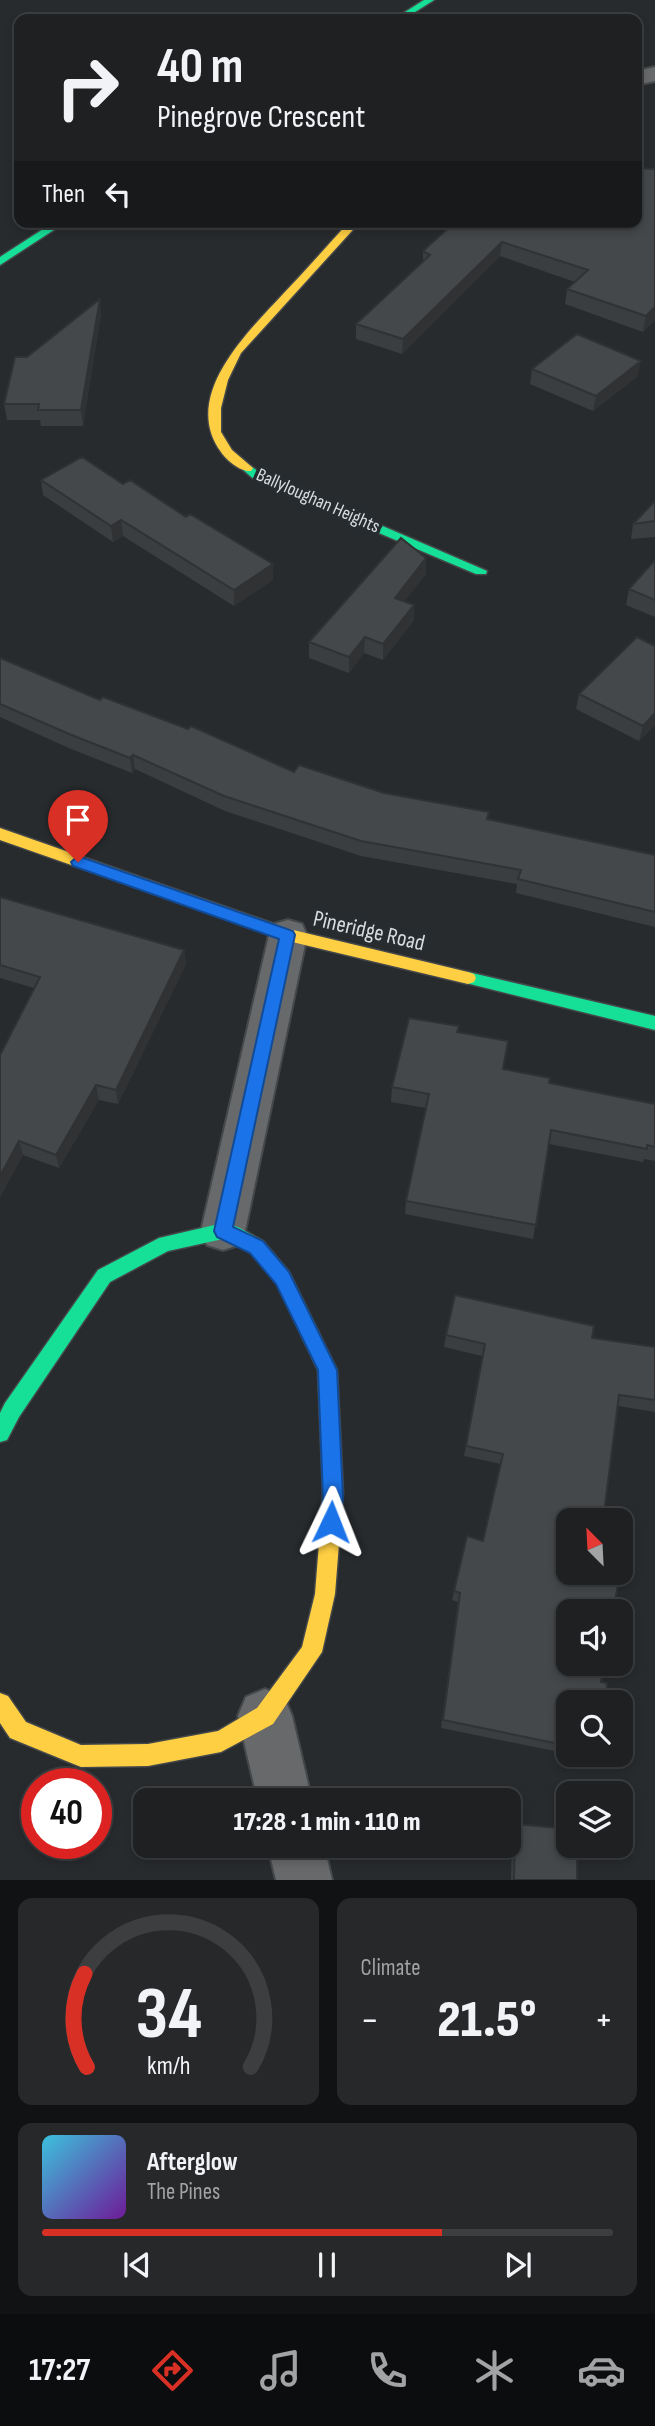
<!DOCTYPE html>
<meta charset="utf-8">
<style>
:root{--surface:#1e2022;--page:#26282a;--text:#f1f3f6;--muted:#a1a3a5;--line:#3c3e40;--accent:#d93025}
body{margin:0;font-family:"Sofia Sans Condensed",sans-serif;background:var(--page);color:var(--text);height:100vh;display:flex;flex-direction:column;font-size:26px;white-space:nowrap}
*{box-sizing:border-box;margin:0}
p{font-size:23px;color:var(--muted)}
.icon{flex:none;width:38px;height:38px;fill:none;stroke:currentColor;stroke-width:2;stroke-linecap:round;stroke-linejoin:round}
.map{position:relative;height:1880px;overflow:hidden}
.drawer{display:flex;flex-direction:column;gap:18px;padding:18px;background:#101213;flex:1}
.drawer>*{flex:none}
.top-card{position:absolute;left:14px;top:14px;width:628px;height:214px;border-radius:14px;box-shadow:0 4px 10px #0003,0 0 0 2px var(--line);background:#1e2022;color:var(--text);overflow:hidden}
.needle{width:46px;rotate:336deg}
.buttons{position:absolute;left:556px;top:1508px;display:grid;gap:14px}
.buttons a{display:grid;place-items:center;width:77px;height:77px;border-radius:14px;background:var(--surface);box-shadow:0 4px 10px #0003,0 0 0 2px var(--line);font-size:35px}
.speed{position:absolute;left:21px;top:1768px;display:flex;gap:14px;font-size:35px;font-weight:700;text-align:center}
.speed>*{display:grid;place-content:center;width:91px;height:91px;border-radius:50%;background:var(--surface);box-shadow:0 4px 10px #0003,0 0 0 2px var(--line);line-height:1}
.speed .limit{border:10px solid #d22;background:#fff;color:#111}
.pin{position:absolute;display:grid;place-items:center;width:60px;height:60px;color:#fff;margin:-72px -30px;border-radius:50% 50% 50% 0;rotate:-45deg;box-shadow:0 0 7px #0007}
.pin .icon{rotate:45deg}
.me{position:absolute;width:77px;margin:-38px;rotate:2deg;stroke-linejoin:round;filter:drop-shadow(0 0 5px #0008)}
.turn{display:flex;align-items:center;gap:24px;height:147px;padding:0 28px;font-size:32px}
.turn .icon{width:91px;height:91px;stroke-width:2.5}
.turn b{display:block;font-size:49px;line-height:60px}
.then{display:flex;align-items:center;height:66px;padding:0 28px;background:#0003;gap:14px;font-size:26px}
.big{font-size:52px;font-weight:800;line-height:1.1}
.drawer .card{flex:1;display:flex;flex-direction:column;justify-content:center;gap:10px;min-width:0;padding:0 24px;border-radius:14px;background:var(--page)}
.drawer .dial{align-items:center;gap:0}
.dial svg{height:182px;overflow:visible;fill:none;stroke:var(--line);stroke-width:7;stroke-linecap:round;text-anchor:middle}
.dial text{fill:var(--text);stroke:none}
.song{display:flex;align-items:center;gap:21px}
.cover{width:84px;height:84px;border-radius:10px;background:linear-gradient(135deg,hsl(190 70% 55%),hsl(280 70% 35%))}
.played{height:7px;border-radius:4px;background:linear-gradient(90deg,var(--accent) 70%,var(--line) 70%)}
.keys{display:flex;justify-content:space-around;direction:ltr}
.heat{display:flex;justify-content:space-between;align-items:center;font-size:38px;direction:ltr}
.drawer .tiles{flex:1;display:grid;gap:18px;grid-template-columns:1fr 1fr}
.card:last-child{grid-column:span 2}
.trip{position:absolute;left:133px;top:1788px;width:388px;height:70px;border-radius:14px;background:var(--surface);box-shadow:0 4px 10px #0003,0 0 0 2px var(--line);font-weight:800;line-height:70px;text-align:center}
.menu{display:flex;height:112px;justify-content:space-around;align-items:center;background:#0c0d0e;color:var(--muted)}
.menu .icon{width:49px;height:49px}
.menu .active{color:var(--accent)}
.menu b{font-size:32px;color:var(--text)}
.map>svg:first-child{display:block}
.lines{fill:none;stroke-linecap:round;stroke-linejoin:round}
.street-casing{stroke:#45484a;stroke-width:4}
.fast-casing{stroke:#45484a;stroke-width:3}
.slow-casing{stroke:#45484a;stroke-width:3}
.street{fill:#67696a;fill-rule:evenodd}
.fast{fill:#16e098;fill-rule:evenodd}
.slow{fill:#ffcf43;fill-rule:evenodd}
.wall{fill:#3a3e40}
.shaded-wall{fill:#303234}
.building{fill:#44484a;stroke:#303234;stroke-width:2}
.route{fill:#1a73e8;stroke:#114b97;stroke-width:2}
.labels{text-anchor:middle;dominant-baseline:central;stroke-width:7;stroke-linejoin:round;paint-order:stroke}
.far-street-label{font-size:19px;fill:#d8dcde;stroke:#262c30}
.street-label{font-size:23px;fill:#d8dcde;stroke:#262c30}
</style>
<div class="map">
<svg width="655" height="1880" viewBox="0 0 655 1880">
<rect width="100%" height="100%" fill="#282b2e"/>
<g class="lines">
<defs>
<path id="street" d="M655,67V81L637,85V71Z
M288,920L302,924L307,935L245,1231L239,1245L223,1250L207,1245L201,1231L269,935L274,924Z
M265,1689L284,1697L292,1716L312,1801H258L238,1716L246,1697Z
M268,1846H324L332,1880H276Z"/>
<path id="fast" d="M424,0H434L404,19H394Z
M54,222H66L0,265V257Z
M247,464L264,475L487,571L486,574H476L256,481L241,468Z
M468,972L655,1016V1030L462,982L460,978L462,974Z
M223,1223L238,1227L263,1241L289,1272L334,1364L337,1370L343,1493L340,1500L333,1503L326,1500L323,1493L318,1370L277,1284L251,1253L228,1240L223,1239L168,1251L110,1282L19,1417L7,1440L0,1442V1413L5,1403L98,1270L159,1238Z"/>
<path id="slow" d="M349,222H360L241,353L228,380L221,408V432L232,450L253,468L251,471C241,472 227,461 221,452C180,396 248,332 284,293C306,270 327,246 349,222Z
M0,828L289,929L468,972L474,974L476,978L474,982L468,984L288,941L0,840Z
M333,1483L340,1486L343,1493L335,1594L322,1652L273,1724L221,1752L148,1766L81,1767L10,1738L0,1723V1693L8,1696L26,1722L81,1745L148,1744L218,1731L257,1708L302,1647L315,1594L323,1493L326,1486Z"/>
</defs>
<use href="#street" class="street-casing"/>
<use href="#fast" class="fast-casing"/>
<use href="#slow" class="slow-casing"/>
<use href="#street" class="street"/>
<use href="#fast" class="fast"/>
<use href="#slow" class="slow"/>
</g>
<path class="wall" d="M655,169V320L643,332L565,304L567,289L575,282L500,256L402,354L356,339V324L423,261V251Z
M101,314L83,426H41L40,420H7L4,404L27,357Z
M532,369L638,376L593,411L530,384Z
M41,480L123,484L273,564V580L234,606L123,536L113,542L43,495Z
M655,501V537L631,539L633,524Z
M655,560V617L626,605L629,589Z
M426,574L404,601L414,620L383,660L364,653L349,673L309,658V642Z
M655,646V725L639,741L576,709L579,694Z
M0,658L100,700L294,772L384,793L489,812L488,819L655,855V927L516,893L517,884L361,856L225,811L135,769L132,773L71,749L0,717Z
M0,897L184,950L186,964L118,1104L99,1100L59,1168L23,1155L0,1197V1055L34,988L0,978Z
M458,1032L504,1069L549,1083L655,1104V1161L644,1159L643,1162L549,1144L533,1239L405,1214L406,1201L426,1108L391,1102L392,1087Z
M446,1335L592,1338L655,1347V1412L618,1406L569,1703V1754L441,1728L458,1602L452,1600L454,1591L483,1541L501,1464L464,1456L482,1356L444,1347Z
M576,1755H600L598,1760Z
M515,1824L577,1880H511L512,1830Z"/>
<path class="shaded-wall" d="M502,242L500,256L402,354L403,339Z
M100,299L101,314L83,426L81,410Z
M655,307V320L643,332L646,316Z
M641,361L638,376L593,411L596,396Z
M121,520L123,536L113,542L111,526Z
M426,558V574L395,614V598Z
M273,564V580L234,606V590Z
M414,605V620L383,660V644Z
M365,637L364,653L349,673V657Z
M655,713V725L639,741L643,726Z
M133,755L135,769L132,773L130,758Z
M184,950L186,964L118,1104L116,1090Z
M96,1085L99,1100L59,1168L56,1155Z
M19,1141L23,1155L0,1197V1176Z"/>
<path class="building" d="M637,168L655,169V307L646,316L567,289L588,270L502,242L403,339L356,324L430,255L423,251L455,222H637Z
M100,299L81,410H38L39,404H4L15,357H27Z
M577,334L641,361L596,396L532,369Z
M82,457L123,484L130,480L186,517L190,514L273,564L234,590L121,520L111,526L41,480Z
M655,501V521L633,524Z
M401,538L426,558L395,598L414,605L383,644L365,637L349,657L309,642Z
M655,560V600L629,589Z
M637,637L655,646V713L643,726L579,694Z
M0,658L100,700L103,697L188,729L191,726L294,772L299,765L384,793L489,812L487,819L655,855V912L518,879L521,870L361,841L224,796L133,755L130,758L69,734L0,704Z
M0,897L184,950L116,1090L96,1085L56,1155L19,1141L0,1176V1055L40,977L0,965Z
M409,1018L459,1026L457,1032L508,1041L503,1069L550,1078L549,1083L655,1104V1147L647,1145V1149L551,1130L536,1225L406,1201L429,1094L392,1087Z
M455,1295L594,1326L592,1338L655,1347V1400L619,1395L603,1521H569V1573H599L619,1579L613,1612H569V1664H604L601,1682L607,1683L606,1703H569V1746L443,1720L460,1593L454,1591L467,1536L483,1541L503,1454L466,1446L485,1344L446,1335Z
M515,1824L569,1829V1846H577V1880H514Z"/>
<path class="route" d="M78,856L293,931L295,935L233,1227L263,1241L289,1272L337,1370L343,1498L338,1529L331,1532L324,1529L321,1522L323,1498L318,1370L276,1284L250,1253L217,1237L214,1231L279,939L73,866L71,862Z"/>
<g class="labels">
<g class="far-street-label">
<text transform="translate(318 501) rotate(24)">Ballyloughan Heights</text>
</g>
<g class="street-label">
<text transform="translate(369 931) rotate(13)">Pineridge Road</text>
</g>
</g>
</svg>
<div class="buttons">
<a><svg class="needle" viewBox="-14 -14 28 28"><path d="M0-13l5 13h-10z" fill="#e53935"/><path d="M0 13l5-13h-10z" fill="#a1a3a5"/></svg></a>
<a><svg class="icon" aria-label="sound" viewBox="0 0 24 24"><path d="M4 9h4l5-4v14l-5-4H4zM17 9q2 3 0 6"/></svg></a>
<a><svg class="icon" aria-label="search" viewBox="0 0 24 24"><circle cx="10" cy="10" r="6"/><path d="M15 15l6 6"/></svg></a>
<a><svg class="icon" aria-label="layers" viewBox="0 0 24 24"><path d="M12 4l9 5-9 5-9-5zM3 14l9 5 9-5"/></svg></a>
</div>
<div class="speed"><div class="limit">40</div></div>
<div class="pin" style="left:78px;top:862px;background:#d93025"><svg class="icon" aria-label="arrive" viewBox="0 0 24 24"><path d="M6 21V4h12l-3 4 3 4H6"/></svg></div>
<svg class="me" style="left:331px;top:1522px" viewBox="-20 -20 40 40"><path d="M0-17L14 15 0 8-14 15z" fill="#1a73e8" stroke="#fff" stroke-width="4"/></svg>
<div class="trip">17:28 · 1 min · 110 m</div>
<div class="top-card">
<div class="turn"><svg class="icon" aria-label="right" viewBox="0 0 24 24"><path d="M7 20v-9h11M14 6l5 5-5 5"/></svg><div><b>40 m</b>Pinegrove Crescent</div></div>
<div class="then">Then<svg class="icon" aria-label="left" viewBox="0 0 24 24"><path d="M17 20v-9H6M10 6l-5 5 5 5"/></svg></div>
</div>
</div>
<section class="drawer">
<div class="tiles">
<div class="card dial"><svg viewBox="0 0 100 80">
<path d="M14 69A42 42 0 1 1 86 69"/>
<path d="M14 69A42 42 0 0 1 13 28" stroke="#d93025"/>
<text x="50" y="56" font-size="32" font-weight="700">34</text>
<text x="50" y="72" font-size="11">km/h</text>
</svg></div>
<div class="card"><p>Climate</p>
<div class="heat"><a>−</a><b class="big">21.5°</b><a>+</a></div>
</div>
<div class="card">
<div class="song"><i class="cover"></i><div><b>Afterglow</b><p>The Pines</p></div></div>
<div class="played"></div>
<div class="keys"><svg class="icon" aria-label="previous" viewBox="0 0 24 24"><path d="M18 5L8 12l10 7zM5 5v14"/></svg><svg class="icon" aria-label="pause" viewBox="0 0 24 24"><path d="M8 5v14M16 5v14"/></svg><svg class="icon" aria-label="next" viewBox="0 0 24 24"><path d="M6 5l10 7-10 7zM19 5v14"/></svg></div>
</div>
</div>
</section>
<nav class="menu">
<b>17:27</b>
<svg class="icon active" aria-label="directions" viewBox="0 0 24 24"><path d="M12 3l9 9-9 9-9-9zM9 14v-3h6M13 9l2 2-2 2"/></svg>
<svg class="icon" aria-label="music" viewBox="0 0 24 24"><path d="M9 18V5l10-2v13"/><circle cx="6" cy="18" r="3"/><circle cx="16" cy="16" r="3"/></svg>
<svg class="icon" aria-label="phone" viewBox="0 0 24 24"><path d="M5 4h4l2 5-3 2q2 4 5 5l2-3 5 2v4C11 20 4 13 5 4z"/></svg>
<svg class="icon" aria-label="climate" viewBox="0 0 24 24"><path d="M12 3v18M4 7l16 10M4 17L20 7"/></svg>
<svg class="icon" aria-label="car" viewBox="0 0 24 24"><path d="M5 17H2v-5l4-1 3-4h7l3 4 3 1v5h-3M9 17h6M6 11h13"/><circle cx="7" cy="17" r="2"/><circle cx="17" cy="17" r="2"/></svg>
</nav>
